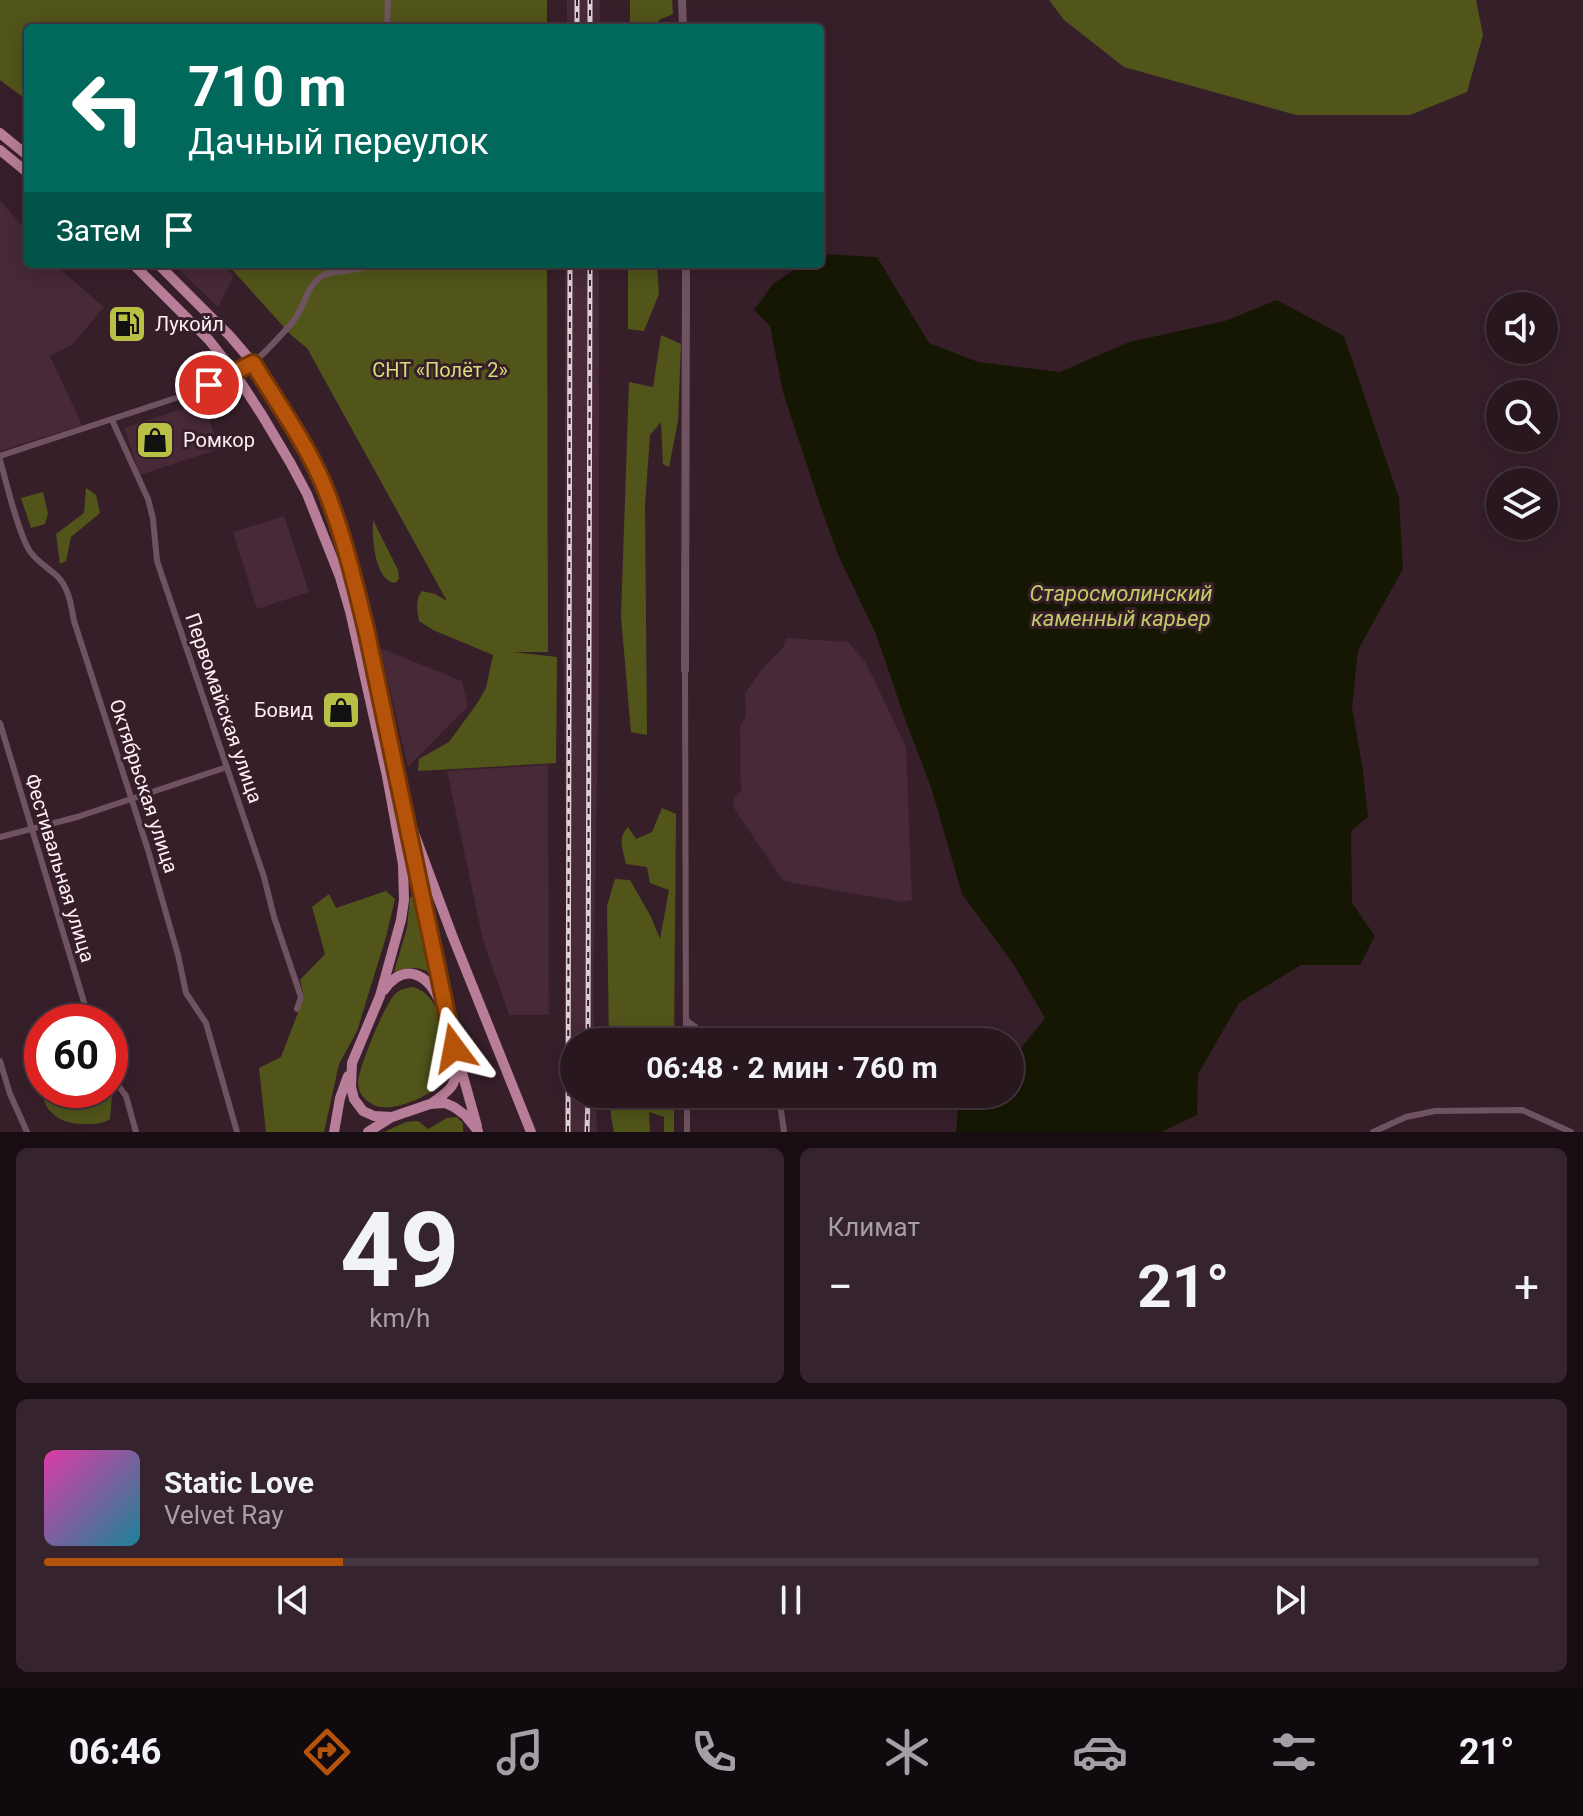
<!DOCTYPE html>
<html lang="ru">
<meta charset="utf-8">
<style>
:root{--surface:#291720;--page:#35242d;--text:#f1f3f6;--muted:#a59fa5;--line:#45363e;--accent:#b45309}
body{margin:0;font-family:Roboto,sans-serif;background:var(--page);color:var(--text);height:100vh;display:flex;flex-direction:column;font-size:30px;white-space:nowrap}
*{box-sizing:border-box;margin:0}
p{font-size:26px;color:var(--muted)}
.icon{flex:none;width:44px;height:44px;fill:none;stroke:currentColor;stroke-width:2;stroke-linecap:round;stroke-linejoin:round}
.map{position:relative;height:1132px;overflow:hidden}
.panel{display:flex;flex-direction:column;gap:16px;padding:16px;background:#170d12;flex:1}
.panel>*{flex:none}
.guide{position:absolute;left:24px;top:24px;width:800px;height:244px;border-radius:8px;box-shadow:0 4px 20px #0003,0 0 0 2px var(--line);background:#00695c;color:#fff;overflow:hidden}
.buttons{position:absolute;left:1486px;top:292px;display:grid;gap:16px}
.buttons a{display:grid;place-items:center;width:72px;height:72px;border-radius:50%;background:var(--surface);box-shadow:0 4px 20px #0003,0 0 0 2px var(--line);font-size:40px}
.speed{position:absolute;left:24px;top:1004px;display:flex;gap:16px;font-size:40px;font-weight:700;text-align:center}
.speed>*{display:grid;place-content:center;width:104px;height:104px;border-radius:50%;background:var(--surface);box-shadow:0 4px 20px #0003,0 0 0 2px var(--line);line-height:1}
.speed .limit{border:12px solid #d22;background:#fff;color:#111}
.pin{position:absolute;display:grid;place-items:center;width:68px;height:68px;color:#fff;margin:-34px;border:4px solid #fff;border-radius:50%;box-shadow:0 2px 8px #0007}
.me{position:absolute;width:88px;margin:-44px;rotate:347deg;stroke-linejoin:round;filter:drop-shadow(0 0 6px #0008)}
.turn{display:flex;align-items:center;gap:28px;height:168px;padding:0 32px;font-size:36px}
.turn .icon{width:104px;height:104px;stroke-width:2.5}
.turn b{display:block;font-size:56px;line-height:68px}
.then{display:flex;align-items:center;height:76px;padding:0 32px;background:#0003;gap:16px;font-size:30px}
.big{font-size:60px;font-weight:700;line-height:1.1}
.panel .card{flex:1;display:flex;flex-direction:column;justify-content:center;gap:12px;min-width:0;padding:0 28px;border-radius:12px;background:var(--page)}
.panel .dial{align-items:center;gap:0}
.dial b{font-size:104px;line-height:1}
.song{display:flex;align-items:center;gap:24px}
.cover{width:96px;height:96px;border-radius:12px;background:linear-gradient(135deg,hsl(320 70% 55%),hsl(190 70% 35%))}
.played{height:8px;border-radius:4px;background:linear-gradient(90deg,var(--accent) 20%,var(--line) 20%)}
.keys{display:flex;justify-content:space-around;direction:ltr}
.heat{display:flex;justify-content:space-between;align-items:center;font-size:44px;direction:ltr}
.panel .tiles{flex:1;display:grid;gap:16px;grid-template-columns:1fr 1fr}
.card:last-child{grid-column:span 2}
.trip{position:absolute;left:560px;top:1028px;width:464px;height:80px;border-radius:40px;background:var(--surface);box-shadow:0 4px 20px #0003,0 0 0 2px var(--line);font-weight:700;line-height:80px;text-align:center}
.dock{display:flex;height:128px;justify-content:space-around;align-items:center;background:#10090d;color:var(--muted)}
.dock .icon{width:56px;height:56px}
.dock .current{color:var(--accent)}
.dock b{font-size:36px;color:var(--text)}
.map>svg:first-child{display:block}
.built{fill:#472937}
.green{fill:#51551a}
.water{fill:#161703}
.lines{fill:none;stroke-linecap:round;stroke-linejoin:round}
.minor{stroke:#705360;stroke-width:6}
.tertiary{stroke:#705360;stroke-width:8}
.primary{stroke:#b87d98;stroke-width:10}
.rail-casing{stroke:#e1cfd6;stroke-width:5}
.rail{stroke:#371f2a;stroke-width:2;stroke-dasharray:6;stroke-linecap:butt}
.route-casing{stroke:#753606;stroke-width:20}
.route{stroke:#b45309;stroke-width:14}
.labels{text-anchor:middle;dominant-baseline:central;stroke-width:6;stroke-linejoin:round;paint-order:stroke}
.poi-label{font-size:20px;fill:#ffeef5;stroke:#371f2a;text-anchor:start}
.park-label{font-size:20px;fill:#d5de79;stroke:#371f2a}
.street-label{font-size:20px;fill:#ffeef5;stroke:#371f2a}
.water-label{font-size:22px;font-style:italic;fill:#c2ca66;stroke:#371f2a}
</style>
<div class="map">
<svg width="1583" height="1132" viewBox="0 0 1583 1132">
<rect width="100%" height="100%" fill="#371f2a"/>
<path class="built" d="M567,0H600V28H567Z
M0,200L28,233V264H54L104,307L72,345L50,356L82,425L0,451Z
M173,264H221L234,276L218,307Z
M565,264H599V671L593,1002L595,1042H574V1094H596L597,1132H565L566,825L563,657L565,499Z
M204,402L219,449L140,475L124,428Z
M284,516L309,592L257,609L233,532Z
M786,638L848,642L866,663L906,747L912,900L902,902L783,881L734,808L733,799L741,791L740,725L746,717L745,693L762,669L783,648Z
M380,648L462,681L468,706L408,767Z
M548,765L549,1015H509L483,940L447,771Z"/>
<path class="green" d="M0,0H547V28H28V101L0,80Z
M630,0H672L673,14L659,20L657,28H630Z
M1049,0H1476L1483,35L1467,92L1410,115H1296L1124,67L1064,20Z
M227,264H547L548,652H513L557,657L556,763L418,771L419,759L449,742L478,702L486,688L493,655L433,630L419,621C417,609 415,600 422,591L435,594L447,601L307,348L291,335Z
M628,264H657L659,294L644,331L628,329Z
M661,335L681,344L678,421L669,467L663,464L661,422L650,435L645,505L647,735L631,732L621,617L629,382L653,387Z
M86,488L96,495L100,513L71,537L66,561L60,564L56,534L84,513Z
M43,492L48,514L45,524L31,528L21,498Z
M373,520L398,570L399,579L395,583C374,580 372,537 373,520Z
M662,808L676,814L674,1042H609L607,906L615,879L630,880L651,917L660,939L669,890L650,883L647,867L626,864C623,850 617,838 628,827L636,839L652,832Z
M386,891L395,899L386,937L357,1031L339,1064L324,1132H266L259,1068L281,1057L304,997L300,980L325,954L312,907L329,894L336,908Z
M416,896L435,976C422,966 409,966 394,972L407,928L410,897Z
M413,987C428,991 435,1004 440,1018C446,1037 453,1057 445,1077C438,1094 398,1110 381,1107C373,1106 365,1100 361,1094C359,1091 358,1086 358,1082C359,1067 385,1003 396,993C401,989 407,988 413,987Z
M110,1089L112,1097L110,1119C102,1124 94,1124 84,1124C62,1124 44,1114 42,1090Z
M610,1094H674V1132H664V1117L649,1112L650,1132H614L611,1116Z
M457,1117L463,1123V1132H384L406,1122L418,1121L428,1129L447,1118Z"/>
<path class="water" d="M820,254L877,257L929,343L978,362L1060,372L1129,342L1225,321L1277,300L1344,336L1399,498L1403,569L1358,650L1352,708L1363,770L1368,817L1351,831L1352,903L1375,936L1360,965H1301L1239,1003L1198,1074L1197,1115L1161,1132H956L958,1109L974,1094H1010V1059L1022,1047L1045,1018L1014,965L962,894L931,787L906,722L876,634L838,555L819,502L783,392L770,326L754,310L773,284L802,264H820Z"/>
<g class="lines">
<path class="minor" d="M387,28L388,0
M112,420L148,499L153,519L157,561L264,877L274,917L301,997L297,1009
M0,456L194,392C213,384 233,375 251,364C262,357 281,335 291,324C306,308 305,283 326,274L387,264
M0,460C7,484 17,529 29,550C36,561 47,567 56,575C69,587 71,605 74,621L148,850L178,955L186,993L206,1023L237,1132
M685,670L686,1042
M0,723L90,1022
M0,837L77,817L227,767
M686,1020L715,1042
M0,1061L10,1094L27,1132
M110,1074L126,1096L136,1132
M687,1094V1132
M774,1094L780,1103L784,1132
M1373,1132L1406,1117L1435,1111L1522,1110L1571,1132"/>
<path class="tertiary" d="M682,0L683,28
M685,670L686,264"/>
<path class="primary" d="M0,133L28,156
M0,150L28,173
M133,264L209,340L234,372L262,415L291,464L307,494L340,577L350,611L387,776L403,864L404,900L401,920L380,996L352,1063L351,1087L354,1099L363,1111L374,1116L392,1117L430,1104L445,1103L454,1107L465,1115L478,1131
M158,264L230,336L253,363L306,450L321,479L330,504L352,573L366,629L449,1026L477,1126
M411,825L452,935L531,1132
M384,990C405,961 428,974 440,1002
M432,1103C448,1091 457,1087 456,1066
M334,1132L340,1098L348,1076
M368,1132L390,1118"/>
<defs>
<path id="rail" d="M577,0V28
M590,28V0
M588,1042L590,264
M568,1132L570,264
M587,1132L588,1094"/>
</defs>
<use href="#rail" class="rail-casing"/>
<use href="#rail" class="rail"/>
</g>
<g class="lines">
<defs>
<path id="route" d="M209,385L253,363C276,401 304,440 322,481C342,528 354,580 366,629L454,1048"/>
</defs>
<use href="#route" class="route-casing"/>
<use href="#route" class="route"/>
</g>
<defs>
<symbol id="fuel-square" viewBox="-11 -11 22 22"><rect x="-9" y="-9" width="18" height="18" rx="4" fill="#b9c046" stroke="#371f2a"/><path d="M-5.5-6h7V0h2V4h1.3V-2.5L3-4.5l.8-.8L6-3V5H2.5V1h-1V6h-7ZM-4.2-4.7v3.2H.2V-4.7Z" fill="#111"/></symbol>
<symbol id="shop-square" viewBox="-11 -11 22 22"><rect x="-9" y="-9" width="18" height="18" rx="4" fill="#b9c046" stroke="#371f2a"/><path d="M-5-2.5h2.3a2.7 3.5 0 0 1 5.4 0H5L5.5 6h-11ZM-1.5-2.5h3a1.5 2.3 0 0 0-3 0Z" fill="#111"/></symbol>
</defs>
<g fill-rule="evenodd">
<use href="#fuel-square" x="105" y="302" width="44" height="44"/>
<use href="#shop-square" x="133" y="418" width="44" height="44"/>
<use href="#shop-square" x="319" y="688" width="44" height="44"/>
</g>
<g class="labels">
<g class="poi-label">
<text x="155" y="324">Лукойл</text>
<text x="183" y="440">Ромкор</text>
<text x="313" y="710" text-anchor="end">Бовид</text>
</g>
<g class="park-label">
<text x="440" y="370">СНТ «Полёт 2»</text>
</g>
<g class="street-label">
<text transform="translate(224 708) rotate(71)">Первомайская улица</text>
<text transform="translate(144 786) rotate(72)">Октябрьская улица</text>
<text transform="translate(60 868) rotate(73)">Фестивальная улица</text>
</g>
<g class="water-label">
<text x="1121" y="593">Старосмолинский<tspan x="1121" dy="25">каменный карьер</tspan></text>
</g>
</g>
</svg>
<div class="buttons">
<a><svg class="icon" aria-label="sound" viewBox="0 0 24 24"><path d="M4 9h4l5-4v14l-5-4H4zM17 9q2 3 0 6"/></svg></a>
<a><svg class="icon" aria-label="search" viewBox="0 0 24 24"><circle cx="10" cy="10" r="6"/><path d="M15 15l6 6"/></svg></a>
<a><svg class="icon" aria-label="layers" viewBox="0 0 24 24"><path d="M12 4l9 5-9 5-9-5zM3 14l9 5 9-5"/></svg></a>
</div>
<div class="speed"><div class="limit">60</div></div>
<div class="pin" style="left:209px;top:385px;background:#d93025"><svg class="icon" aria-label="arrive" viewBox="0 0 24 24"><path d="M6 21V4h12l-3 4 3 4H6"/></svg></div>
<svg class="me" style="left:454px;top:1048px" viewBox="-20 -20 40 40"><path d="M0-17L14 15 0 8-14 15z" fill="#b45309" stroke="#fff" stroke-width="4"/></svg>
<div class="trip">06:48 · 2 мин · 760 m</div>
<div class="guide">
<div class="turn"><svg class="icon" aria-label="left" viewBox="0 0 24 24"><path d="M17 20v-9H6M10 6l-5 5 5 5"/></svg><div><b>710 m</b>Дачный переулок</div></div>
<div class="then">Затем<svg class="icon" aria-label="arrive" viewBox="0 0 24 24"><path d="M6 21V4h12l-3 4 3 4H6"/></svg></div>
</div>
</div>
<section class="panel">
<div class="tiles">
<div class="card dial"><b>49</b><p>km/h</p></div>
<div class="card"><p>Климат</p>
<div class="heat"><a>−</a><b class="big">21°</b><a>+</a></div>
</div>
<div class="card">
<div class="song"><i class="cover"></i><div><b>Static Love</b><p>Velvet Ray</p></div></div>
<div class="played"></div>
<div class="keys"><svg class="icon" aria-label="previous" viewBox="0 0 24 24"><path d="M18 5L8 12l10 7zM5 5v14"/></svg><svg class="icon" aria-label="pause" viewBox="0 0 24 24"><path d="M8 5v14M16 5v14"/></svg><svg class="icon" aria-label="next" viewBox="0 0 24 24"><path d="M6 5l10 7-10 7zM19 5v14"/></svg></div>
</div>
</div>
</section>
<nav class="dock">
<b>06:46</b>
<svg class="icon current" aria-label="directions" viewBox="0 0 24 24"><path d="M12 3l9 9-9 9-9-9zM9 14v-3h6M13 9l2 2-2 2"/></svg>
<svg class="icon" aria-label="music" viewBox="0 0 24 24"><path d="M9 18V5l10-2v13"/><circle cx="6" cy="18" r="3"/><circle cx="16" cy="16" r="3"/></svg>
<svg class="icon" aria-label="phone" viewBox="0 0 24 24"><path d="M5 4h4l2 5-3 2q2 4 5 5l2-3 5 2v4C11 20 4 13 5 4z"/></svg>
<svg class="icon" aria-label="climate" viewBox="0 0 24 24"><path d="M12 3v18M4 7l16 10M4 17L20 7"/></svg>
<svg class="icon" aria-label="car" viewBox="0 0 24 24"><path d="M5 17H2v-5l4-1 3-4h7l3 4 3 1v5h-3M9 17h6M6 11h13"/><circle cx="7" cy="17" r="2"/><circle cx="17" cy="17" r="2"/></svg>
<svg class="icon" aria-label="filters" viewBox="0 0 24 24"><path d="M4 7h16M4 17h16"/><circle cx="9" cy="7" r="2"/><circle cx="15" cy="17" r="2"/></svg>
<b>21°</b>
</nav>
